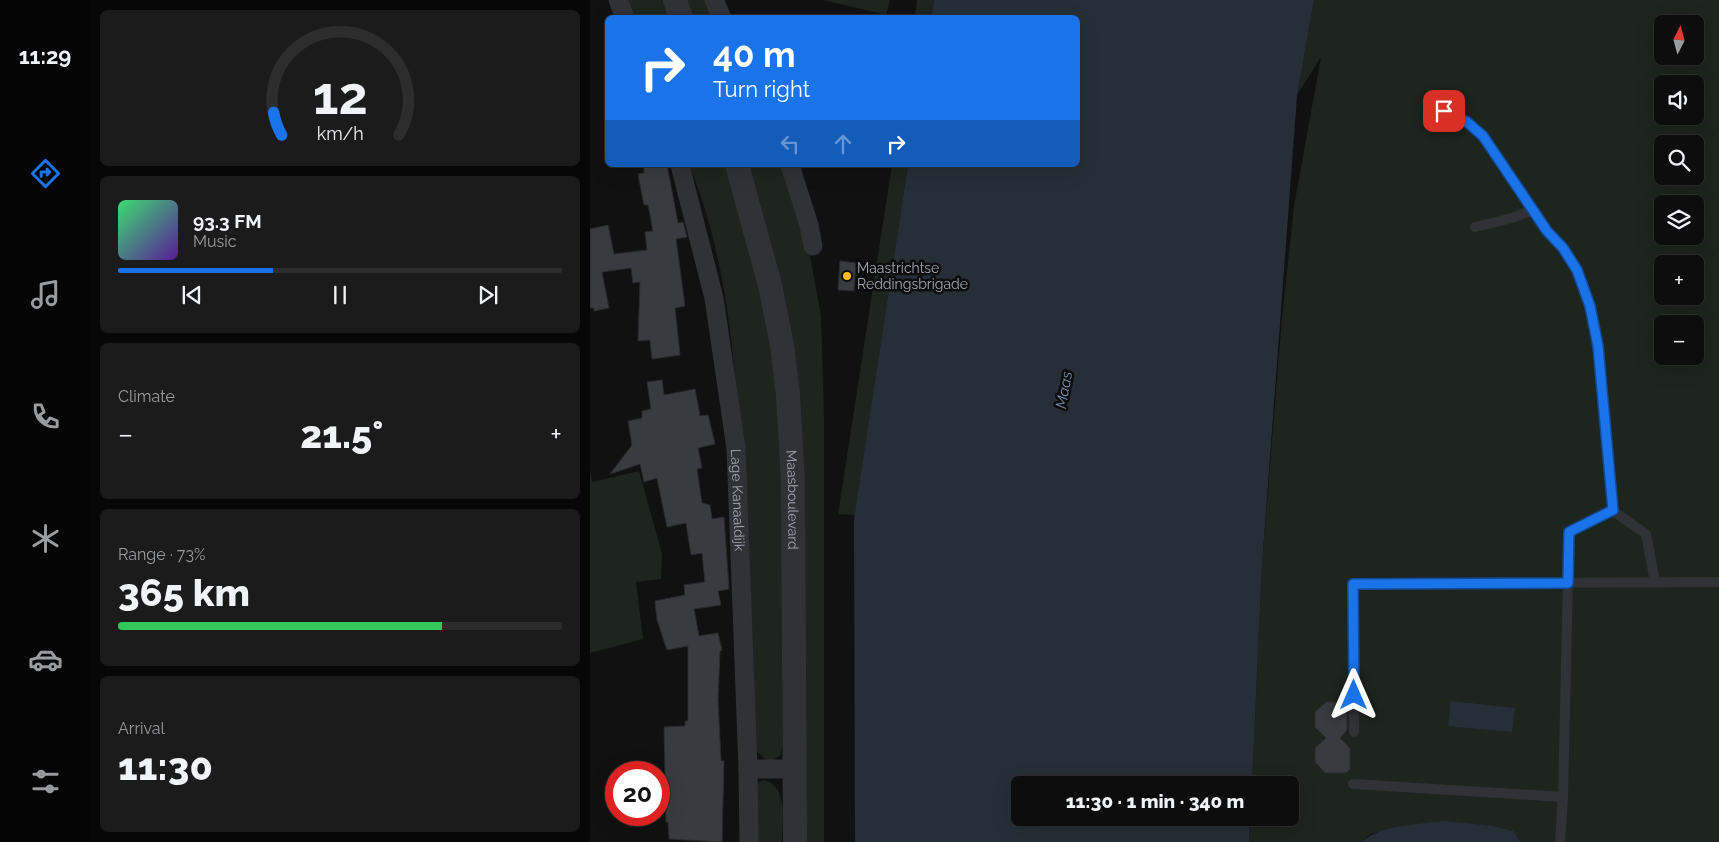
<!DOCTYPE html>
<meta charset="utf-8">
<style>
:root{--surface:#0d0d0e;--page:#1b1b1c;--text:#f1f3f6;--muted:#9a9c9e;--line:#2d2d2e;--accent:#1a73e8}
body{margin:0;font-family:Raleway,sans-serif;background:var(--page);color:var(--text);height:100vh;display:flex;flex-direction:column;font-size:19px;white-space:nowrap}
*{box-sizing:border-box;margin:0}
p{font-size:16px;color:var(--muted)}
.icon{flex:none;width:28px;height:28px;fill:none;stroke:currentColor;stroke-width:2;stroke-linecap:round;stroke-linejoin:round}
.map{position:relative;flex:1;overflow:hidden}
.drawer{display:flex;flex-direction:column;gap:10px;padding:10px;background:#070708;width:500px}
.drawer>*{flex:none}
.banner{position:absolute;left:15px;top:15px;width:475px;height:152px;border-radius:8px;box-shadow:0 5px 20px #0002,0 0 0 1px var(--line);background:#1a73e8;color:#fff;overflow:hidden}
.needle{width:32px;rotate:6deg}
.fabs{position:absolute;left:1064px;top:15px;display:grid;gap:10px}
.fabs a{display:grid;place-items:center;width:50px;height:50px;border-radius:8px;background:var(--surface);box-shadow:0 5px 20px #0002,0 0 0 1px var(--line);font-size:25px}
.speed{position:absolute;left:15px;top:761px;display:flex;gap:10px;font-size:25px;font-weight:700;text-align:center}
.speed>*{display:grid;place-content:center;width:65px;height:65px;border-radius:50%;background:var(--surface);box-shadow:0 5px 20px #0002,0 0 0 1px var(--line);line-height:1}
.speed .limit{border:8px solid #d22;background:#fff;color:#111}
.pin{position:absolute;display:grid;place-items:center;width:42px;height:42px;color:#fff;margin:-21px;border-radius:10px;box-shadow:0 2px 8px #0006}
.me{position:absolute;width:55px;margin:-28px;rotate:0deg;stroke-linejoin:round;filter:drop-shadow(0 0 4px #0008)}
.turn{display:flex;align-items:center;gap:18px;height:105px;padding:0 25px;font-size:22px}
.turn .icon{width:65px;height:65px;stroke-width:2.5}
.turn b{display:block;font-size:35px;line-height:42px}
.lanes{display:flex;align-items:center;height:48px;padding:0 25px;background:#0003;justify-content:center;gap:25px;direction:ltr}
.lanes .off{opacity:.35}
.big{font-size:38px;font-weight:800;line-height:1.1}
.drawer .tile{flex:1;display:flex;flex-direction:column;justify-content:center;gap:8px;min-width:0;padding:0 18px;border-radius:8px;background:var(--page)}
.drawer .dial{align-items:center;gap:0}
.dial svg{height:130px;overflow:visible;fill:none;stroke:var(--line);stroke-width:7;stroke-linecap:round;text-anchor:middle}
.dial text{fill:var(--text);stroke:none}
.song{display:flex;align-items:center;gap:15px}
.cover{width:60px;height:60px;border-radius:8px;background:linear-gradient(135deg,hsl(140 70% 55%),hsl(270 70% 35%))}
.played{height:5px;border-radius:2px;background:linear-gradient(90deg,var(--accent) 35%,var(--line) 35%)}
.keys{display:flex;justify-content:space-around;direction:ltr}
.heat{display:flex;justify-content:space-between;align-items:center;font-size:28px;direction:ltr}
.charge{height:8px;border-radius:4px;background:linear-gradient(90deg,#34c759 73%,var(--line) 0)}
.trip{position:absolute;left:421px;top:776px;width:288px;height:50px;border-radius:8px;background:var(--surface);box-shadow:0 5px 20px #0002,0 0 0 1px var(--line);font-weight:800;line-height:50px;text-align:center}
main{display:flex;flex:1;min-height:0}
.menu{display:flex;flex-direction:column;width:90px;justify-content:space-around;align-items:center;background:#050506;color:var(--muted)}
.menu .icon{width:35px;height:35px}
.menu .selected{color:var(--accent)}
.menu b{font-size:22px;color:var(--text)}
.map>svg:first-child{display:block}
.green{fill:#1d251e;fill-rule:evenodd}
.water{fill:#262f37}
.building{fill:#3a3b40;stroke:#2b2b2f}
.lines{fill:none;stroke-linecap:round;stroke-linejoin:round}
.service{stroke:#313238;stroke-width:10}
.minor{stroke:#313238;stroke-width:19}
.tertiary{stroke:#313238;stroke-width:24}
.route-casing{stroke:#114b97;stroke-width:12}
.route{stroke:#1a73e8;stroke-width:9}
.poi-dot{fill:#febb1d;stroke:#0c0c0d;stroke-width:2}
.labels{text-anchor:middle;dominant-baseline:central;stroke-width:5;stroke-linejoin:round;paint-order:stroke}
.poi-label{font-size:14px;fill:#a1a6b4;stroke:#0c0c0d;text-anchor:start}
.street-label{font-size:14px;fill:#a1a6b4;stroke:#0c0c0d}
.water-label{font-size:15px;font-style:italic;fill:#7593b2;stroke:#0c0c0d}
</style>
<main>
<nav class="menu">
<b>11:29</b>
<svg class="icon selected" aria-label="directions" viewBox="0 0 24 24"><path d="M12 3l9 9-9 9-9-9zM9 14v-3h6M13 9l2 2-2 2"/></svg>
<svg class="icon" aria-label="music" viewBox="0 0 24 24"><path d="M9 18V5l10-2v13"/><circle cx="6" cy="18" r="3"/><circle cx="16" cy="16" r="3"/></svg>
<svg class="icon" aria-label="phone" viewBox="0 0 24 24"><path d="M5 4h4l2 5-3 2q2 4 5 5l2-3 5 2v4C11 20 4 13 5 4z"/></svg>
<svg class="icon" aria-label="climate" viewBox="0 0 24 24"><path d="M12 3v18M4 7l16 10M4 17L20 7"/></svg>
<svg class="icon" aria-label="car" viewBox="0 0 24 24"><path d="M5 17H2v-5l4-1 3-4h7l3 4 3 1v5h-3M9 17h6M6 11h13"/><circle cx="7" cy="17" r="2"/><circle cx="17" cy="17" r="2"/></svg>
<svg class="icon" aria-label="filters" viewBox="0 0 24 24"><path d="M4 7h16M4 17h16"/><circle cx="9" cy="7" r="2"/><circle cx="15" cy="17" r="2"/></svg>
</nav>
<section class="drawer">
<div class="tile dial"><svg viewBox="0 0 100 80">
<path d="M14 69A42 42 0 1 1 86 69"/>
<path d="M14 69A42 42 0 0 1 9 55" stroke="#1a73e8"/>
<text x="50" y="56" font-size="32" font-weight="700">12</text>
<text x="50" y="72" font-size="11">km/h</text>
</svg></div>
<div class="tile">
<div class="song"><i class="cover"></i><div><b>93.3 FM</b><p>Music</p></div></div>
<div class="played"></div>
<div class="keys"><svg class="icon" aria-label="previous" viewBox="0 0 24 24"><path d="M18 5L8 12l10 7zM5 5v14"/></svg><svg class="icon" aria-label="pause" viewBox="0 0 24 24"><path d="M8 5v14M16 5v14"/></svg><svg class="icon" aria-label="next" viewBox="0 0 24 24"><path d="M6 5l10 7-10 7zM19 5v14"/></svg></div>
</div>
<div class="tile"><p>Climate</p>
<div class="heat"><a>−</a><b class="big">21.5°</b><a>+</a></div>
</div>
<div class="tile"><p>Range · 73%</p><b class="big">365 km</b><div class="charge"></div></div>
<div class="tile"><p>Arrival</p><b class="big">11:30</b></div>
</section>
<div class="map">
<svg width="1129" height="842" viewBox="0 0 1129 842">
<rect width="100%" height="100%" fill="#111112"/>
<path class="green" d="M35,0H73L80,17H42Z
M94,0H117L125,17H101Z
M233,0H300L296,15Z
M327,0H344L341,17H325Z
M724,0H1129V842H930L924,831L814,826L780,834L773,842H659L660,818H700V785H662L672,564L692,318L704,206L731,57L707,95ZM1072,24H1105V56H1072ZM1072,84H1105V116H1072ZM1072,144H1105V176H1072ZM1072,204H1105V236H1072ZM1072,264H1105V296H1072ZM1072,324H1105V356H1072Z
M99,165H133L143,181L164,260L180,340L192,426V746L191,754L184,760L177,761L164,749C160,670 157,590 153,511C148,398 143,270 99,165Z
M156,165H193L215,229L231,316L234,417V842H215L213,494Z
M302,165H318L265,515L248,514Z
M0,470L2,482L49,471L72,554L71,579L46,582L53,639L0,653Z
M174,780C199,786 192,824 192,842H164L166,783Z"/>
<path class="water" d="M344,0H724L707,96L672,564L662,785H430V818H660L659,842H265L264,519L318,165H488V18L341,17Z
M861,701L925,708L922,732L858,726Z
M854,821L902,826L924,831L930,842H773C787,825 832,824 854,821Z"/>
<path class="building" d="M60,165H77L88,223L93,222L97,237L86,239L95,306L85,308L90,355L62,359L60,340L48,341L50,282L43,283L41,268L12,272L19,308L4,311V308H0V229L18,225L24,254L57,250L55,232L63,231L58,205H54L48,174L54,173V167Z
M250,261L266,263L264,291L248,290Z
M72,380L74,395L105,389L110,416L118,415L125,444L108,448L112,468L107,469L112,503L120,505L122,519L134,517L139,589L128,591L131,605L104,609L109,636L128,633L132,650L130,651L128,700L131,761H134L132,842L79,839L78,822H76L74,727L95,726V721H98V646L77,650L67,620L65,601L95,595L94,585L115,582L112,553L101,555L96,523L77,527L67,478L54,482L50,464L20,474L42,445L38,421L52,418V411L61,409L57,382Z
M736,702H750L757,709V730L750,738L760,748V769L756,773H735L725,762V748L736,738L725,727V712Z"/>
<g class="lines">
<path class="service" d="M854,111L877,122L893,136L957,231L973,248L987,270L1000,306L1008,346L1023,511L979,532L973,797L970,842
M885,227L922,218L943,210
M1023,511L1056,534L1065,582
M764,732L763,584L1129,582
M763,784L973,797"/>
<g class="minor">
<path d="M28,0L35,18"/>
<path d="M124,0L132,18"/>
<path id="s1" d="M90,165L124,298L146,448L158,769L159,842"/>
<path d="M200,165L219,225L223,246"/>
<path d="M158,769H205"/>
</g>
<g class="tertiary">
<path d="M85,0L91,18"/>
<path id="s2" d="M147,165L180,285L192,345L198,395L203,482L205,842"/>
</g>
</g>
<g class="lines">
<defs>
<path id="route" d="M764,695L763,584L978,583L979,532L1023,510L1008,346L1000,306L987,270L973,248L957,231L893,136L877,122L854,111"/>
</defs>
<use href="#route" class="route-casing"/>
<use href="#route" class="route"/>
</g>
<circle class="poi-dot" cx="257" cy="276" r="5"/>
<g class="labels">
<g class="poi-label">
<text x="267" y="268">Maastrichtse<tspan x="267" dy="16">Reddingsbrigade</tspan></text>
</g>
<g class="street-label">
<text stroke="none"><textPath href="#s2" startOffset="341">Maasboulevard</textPath></text>
<text stroke="none"><textPath href="#s1" startOffset="341">Lage Kanaaldijk</textPath></text>
</g>
<g class="water-label">
<text transform="translate(474 390) rotate(-80)">Maas</text>
</g>
</g>
</svg>
<div class="fabs">
<a><svg class="needle" viewBox="-14 -14 28 28"><path d="M0-13l5 13h-10z" fill="#e53935"/><path d="M0 13l5-13h-10z" fill="#9a9c9e"/></svg></a>
<a><svg class="icon" aria-label="sound" viewBox="0 0 24 24"><path d="M4 9h4l5-4v14l-5-4H4zM17 9q2 3 0 6"/></svg></a>
<a><svg class="icon" aria-label="search" viewBox="0 0 24 24"><circle cx="10" cy="10" r="6"/><path d="M15 15l6 6"/></svg></a>
<a><svg class="icon" aria-label="layers" viewBox="0 0 24 24"><path d="M12 4l9 5-9 5-9-5zM3 14l9 5 9-5"/></svg></a>
<a>+</a>
<a>−</a>
</div>
<div class="speed"><div class="limit">20</div></div>
<div class="pin" style="left:854px;top:111px;background:#d93025"><svg class="icon" aria-label="arrive" viewBox="0 0 24 24"><path d="M6 21V4h12l-3 4 3 4H6"/></svg></div>
<svg class="me" style="left:764px;top:695px" viewBox="-20 -20 40 40"><path d="M0-17L14 15 0 8-14 15z" fill="#1a73e8" stroke="#fff" stroke-width="4"/></svg>
<div class="trip">11:30 · 1 min · 340 m</div>
<div class="banner">
<div class="turn"><svg class="icon" aria-label="right" viewBox="0 0 24 24"><path d="M7 20v-9h11M14 6l5 5-5 5"/></svg><div><b>40 m</b>Turn right</div></div>
<div class="lanes"><svg class="icon off" aria-label="left" viewBox="0 0 24 24"><path d="M17 20v-9H6M10 6l-5 5 5 5"/></svg><svg class="icon off" aria-label="ahead" viewBox="0 0 24 24"><path d="M12 20V5M6 11l6-6 6 6"/></svg><svg class="icon" aria-label="right" viewBox="0 0 24 24"><path d="M7 20v-9h11M14 6l5 5-5 5"/></svg></div>
</div>
</div>
</main>
